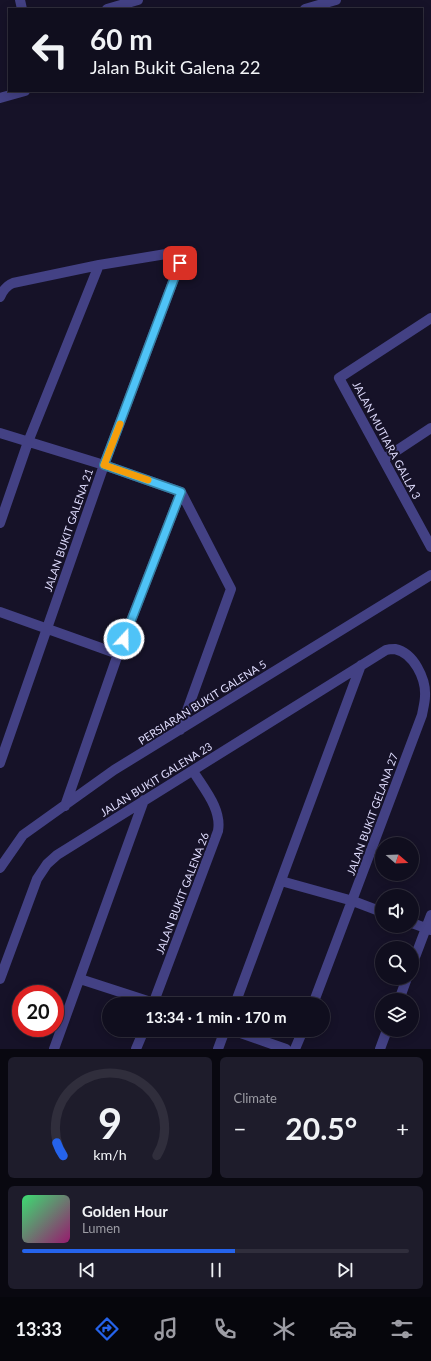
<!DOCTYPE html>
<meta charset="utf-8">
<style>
:root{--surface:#100e1e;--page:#1e1c2b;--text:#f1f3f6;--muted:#9c9ca4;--line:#302e3c;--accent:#2563eb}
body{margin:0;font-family:Lato,sans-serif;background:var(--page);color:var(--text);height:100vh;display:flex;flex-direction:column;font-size:15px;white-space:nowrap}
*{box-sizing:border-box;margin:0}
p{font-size:13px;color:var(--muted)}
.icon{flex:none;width:22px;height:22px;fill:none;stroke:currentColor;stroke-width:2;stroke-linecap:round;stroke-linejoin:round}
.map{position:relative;height:1049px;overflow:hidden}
.details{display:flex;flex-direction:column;gap:8px;padding:8px;background:#090810;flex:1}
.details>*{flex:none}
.hud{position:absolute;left:8px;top:8px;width:415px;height:84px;border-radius:0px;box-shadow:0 2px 10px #0003,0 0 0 1px var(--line);background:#100e1e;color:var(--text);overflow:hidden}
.needle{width:26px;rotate:109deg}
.tools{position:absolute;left:375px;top:837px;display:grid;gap:8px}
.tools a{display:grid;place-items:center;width:44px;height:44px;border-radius:50%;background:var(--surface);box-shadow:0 2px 10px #0003,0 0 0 1px var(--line);font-size:20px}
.speed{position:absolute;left:12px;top:985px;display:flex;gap:8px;font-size:20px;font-weight:700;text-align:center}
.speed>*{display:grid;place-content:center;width:52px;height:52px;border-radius:50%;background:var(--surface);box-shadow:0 2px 10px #0003,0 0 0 1px var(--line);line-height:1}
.speed .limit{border:6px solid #d22;background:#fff;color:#111}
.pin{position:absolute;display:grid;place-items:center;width:34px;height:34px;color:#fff;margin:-17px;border-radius:8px;box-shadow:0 2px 6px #0006}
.me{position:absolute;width:44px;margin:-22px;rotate:21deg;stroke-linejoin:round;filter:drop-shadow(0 0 3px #0008)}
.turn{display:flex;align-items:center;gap:14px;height:84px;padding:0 16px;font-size:18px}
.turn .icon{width:52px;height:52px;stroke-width:2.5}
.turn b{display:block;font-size:28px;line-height:34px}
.big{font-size:30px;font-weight:700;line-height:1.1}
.details .widget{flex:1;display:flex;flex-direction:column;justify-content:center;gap:6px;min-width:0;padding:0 14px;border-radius:6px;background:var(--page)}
.details .dial{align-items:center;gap:0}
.dial svg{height:104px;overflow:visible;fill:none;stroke:var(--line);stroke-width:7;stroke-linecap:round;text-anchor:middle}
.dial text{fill:var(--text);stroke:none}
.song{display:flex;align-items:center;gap:12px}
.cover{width:48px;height:48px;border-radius:6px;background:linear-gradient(135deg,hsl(140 70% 55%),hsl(320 70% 35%))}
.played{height:4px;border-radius:2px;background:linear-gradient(90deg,var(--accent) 55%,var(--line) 55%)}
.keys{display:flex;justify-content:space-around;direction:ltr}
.heat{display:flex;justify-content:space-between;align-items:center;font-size:22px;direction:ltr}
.details .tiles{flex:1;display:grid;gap:8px;grid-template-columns:1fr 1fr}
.widget:last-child{grid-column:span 2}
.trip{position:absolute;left:102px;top:997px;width:228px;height:40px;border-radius:20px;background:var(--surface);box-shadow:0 2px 10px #0003,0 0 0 1px var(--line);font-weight:700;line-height:40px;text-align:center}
.menu{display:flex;height:64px;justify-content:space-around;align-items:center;background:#06060c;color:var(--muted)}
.menu .icon{width:28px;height:28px}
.menu .selected{color:var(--accent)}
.menu b{font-size:18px;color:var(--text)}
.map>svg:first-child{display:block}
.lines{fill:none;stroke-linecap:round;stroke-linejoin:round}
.minor{stroke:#434184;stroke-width:10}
.route-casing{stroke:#337fa1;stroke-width:10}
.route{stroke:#4fc3f7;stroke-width:7}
.slow{stroke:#f59e0b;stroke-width:7}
.labels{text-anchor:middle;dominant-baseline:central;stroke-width:4;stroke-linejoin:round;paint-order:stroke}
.street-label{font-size:11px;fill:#dfdcfd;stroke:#161228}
</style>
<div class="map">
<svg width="431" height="1049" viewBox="0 0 431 1049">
<rect width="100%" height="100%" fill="#161228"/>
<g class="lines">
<path class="minor" d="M20,0L22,9
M107,9L138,0
M305,9L336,0
M0,98L25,91
M0,297C3,290 6,286 13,283L99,265L172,253L177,254L180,257V263L104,465L0,763
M431,318L339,378L431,547
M0,433L104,465L181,492L231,589L180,730
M384,459L431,428
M0,523L28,442L99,265
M0,612L118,654
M65,806L118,654L181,492
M0,868L23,835L114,770L431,575
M281,881L353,901L382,912
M412,923L431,930
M412,965L431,915
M0,979L37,879L47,864L57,855L386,650C389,649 392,649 395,649C414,653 426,679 425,696C425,702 423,709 422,715L313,1004
M80,979L157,1004
M399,1000L407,978
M153,1004L218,831C222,809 204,789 193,771
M235,1004L361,665
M232,1030L286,1049
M54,1049L144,800
M136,1049L144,1030
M218,1049L225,1030
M295,1049L303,1030
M380,1049L387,1030"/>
</g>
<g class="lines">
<defs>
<path id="route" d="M124,639L181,492L104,465L180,263"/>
</defs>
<use href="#route" class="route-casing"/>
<use href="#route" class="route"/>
<path class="slow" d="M120,424L104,465L148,480"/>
</g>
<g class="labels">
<g class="street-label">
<text transform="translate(387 440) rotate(62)">JALAN MUTIARA GALLA 3</text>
<text transform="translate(68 530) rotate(-71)">JALAN BUKIT GALENA 21</text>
<text transform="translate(202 702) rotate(-32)">PERSIARAN BUKIT GALENA 5</text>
<text transform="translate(156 779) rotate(-32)">JALAN BUKIT GALENA 23</text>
<text transform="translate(372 814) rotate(-70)">JALAN BUKIT GELANA 27</text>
<text transform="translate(182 893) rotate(-69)">JALAN BUKIT GALENA 26</text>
</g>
</g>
</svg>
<div class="tools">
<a><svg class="needle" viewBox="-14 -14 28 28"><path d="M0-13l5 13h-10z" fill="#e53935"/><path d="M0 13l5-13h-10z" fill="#9c9ca4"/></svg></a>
<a><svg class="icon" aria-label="sound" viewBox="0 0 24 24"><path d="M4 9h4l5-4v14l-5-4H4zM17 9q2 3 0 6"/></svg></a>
<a><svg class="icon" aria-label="search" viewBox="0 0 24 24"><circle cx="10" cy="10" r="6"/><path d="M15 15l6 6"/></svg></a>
<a><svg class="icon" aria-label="layers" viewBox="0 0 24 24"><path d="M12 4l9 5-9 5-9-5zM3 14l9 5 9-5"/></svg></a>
</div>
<div class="speed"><div class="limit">20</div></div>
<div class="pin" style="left:180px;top:263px;background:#d93025"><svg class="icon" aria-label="arrive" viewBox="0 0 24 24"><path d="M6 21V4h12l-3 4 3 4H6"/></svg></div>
<svg class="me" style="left:124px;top:639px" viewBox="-20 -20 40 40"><circle r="17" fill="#4fc3f7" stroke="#fff" stroke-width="3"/><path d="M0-11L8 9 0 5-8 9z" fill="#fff"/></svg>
<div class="trip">13:34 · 1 min · 170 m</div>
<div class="hud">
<div class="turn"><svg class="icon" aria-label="left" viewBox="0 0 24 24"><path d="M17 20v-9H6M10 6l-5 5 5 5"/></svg><div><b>60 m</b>Jalan Bukit Galena 22</div></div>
</div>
</div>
<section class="details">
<div class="tiles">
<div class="widget dial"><svg viewBox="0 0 100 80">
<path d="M14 69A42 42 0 1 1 86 69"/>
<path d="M14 69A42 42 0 0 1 9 59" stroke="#2563eb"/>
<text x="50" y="56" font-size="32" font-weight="700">9</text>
<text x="50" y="72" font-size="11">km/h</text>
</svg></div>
<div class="widget"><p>Climate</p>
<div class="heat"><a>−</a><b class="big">20.5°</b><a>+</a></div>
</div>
<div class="widget">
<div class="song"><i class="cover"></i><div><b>Golden Hour</b><p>Lumen</p></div></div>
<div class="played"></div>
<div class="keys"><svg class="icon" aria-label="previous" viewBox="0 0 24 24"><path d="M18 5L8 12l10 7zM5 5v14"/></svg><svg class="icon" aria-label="pause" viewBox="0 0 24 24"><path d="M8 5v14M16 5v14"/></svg><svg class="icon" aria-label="next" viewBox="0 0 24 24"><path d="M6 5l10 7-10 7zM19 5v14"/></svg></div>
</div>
</div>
</section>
<nav class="menu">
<b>13:33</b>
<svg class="icon selected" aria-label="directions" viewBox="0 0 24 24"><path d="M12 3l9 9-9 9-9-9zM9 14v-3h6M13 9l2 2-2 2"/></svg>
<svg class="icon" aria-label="music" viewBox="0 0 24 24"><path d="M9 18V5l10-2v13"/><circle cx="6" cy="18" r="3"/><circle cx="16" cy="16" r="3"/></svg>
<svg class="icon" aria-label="phone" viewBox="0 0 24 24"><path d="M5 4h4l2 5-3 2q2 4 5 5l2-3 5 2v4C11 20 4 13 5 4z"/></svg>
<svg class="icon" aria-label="climate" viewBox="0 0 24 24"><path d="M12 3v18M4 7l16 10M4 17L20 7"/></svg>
<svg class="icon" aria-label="car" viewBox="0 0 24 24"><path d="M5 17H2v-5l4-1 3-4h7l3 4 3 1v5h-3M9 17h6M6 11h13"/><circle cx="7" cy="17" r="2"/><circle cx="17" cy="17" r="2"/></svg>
<svg class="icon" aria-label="filters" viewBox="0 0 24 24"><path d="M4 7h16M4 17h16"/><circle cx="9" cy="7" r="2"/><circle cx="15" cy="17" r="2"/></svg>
</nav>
